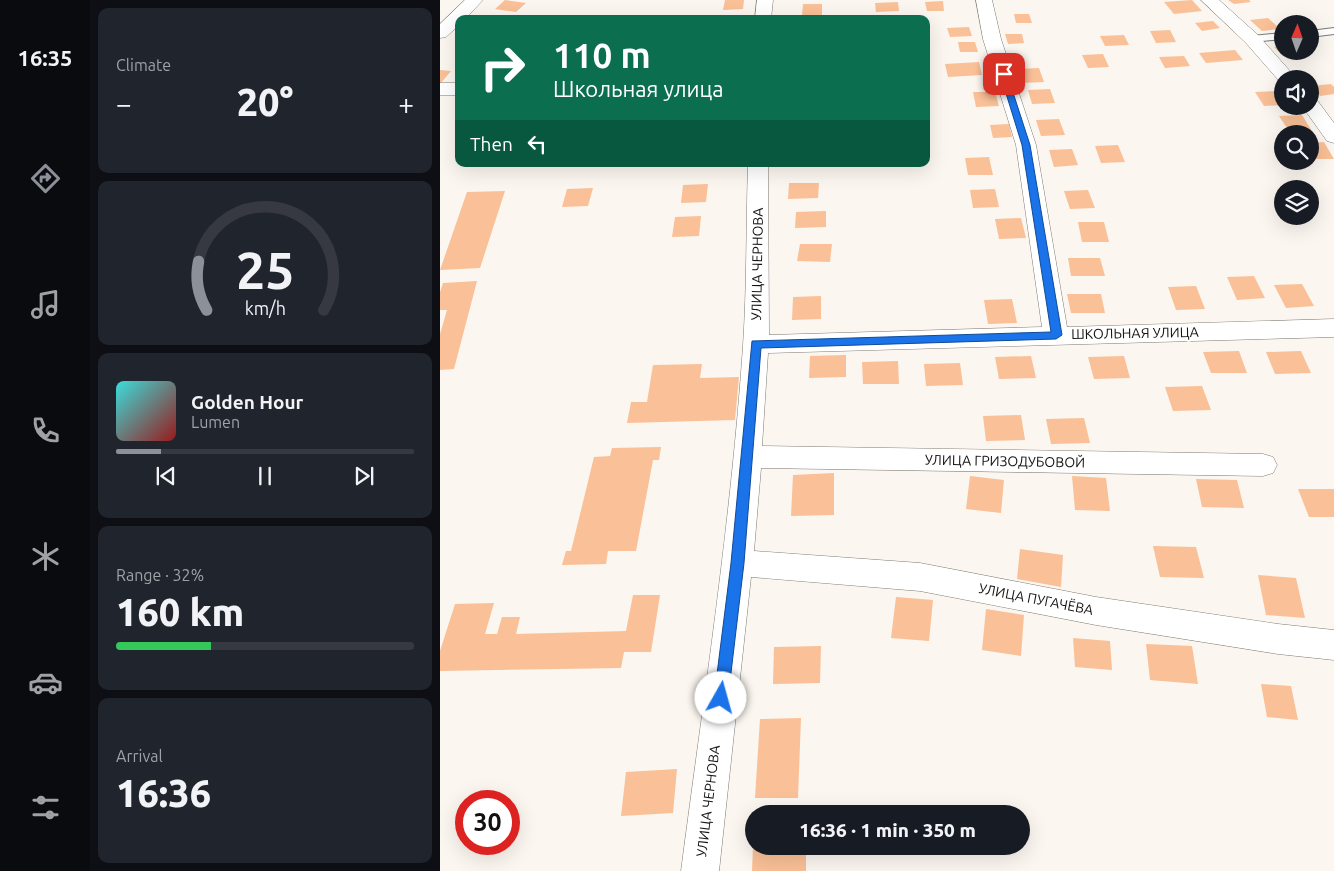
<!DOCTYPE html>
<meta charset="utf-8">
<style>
:root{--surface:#171b24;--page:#20242c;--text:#f1f3f6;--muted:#9ea1a6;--line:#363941;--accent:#8c9099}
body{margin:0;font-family:Ubuntu,sans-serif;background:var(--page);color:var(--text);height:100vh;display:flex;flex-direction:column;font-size:19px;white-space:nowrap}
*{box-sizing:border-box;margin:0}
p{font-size:16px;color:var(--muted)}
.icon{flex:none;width:28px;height:28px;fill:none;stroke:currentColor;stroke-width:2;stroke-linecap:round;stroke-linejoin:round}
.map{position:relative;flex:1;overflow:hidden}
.drawer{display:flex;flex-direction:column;gap:8px;padding:8px;background:#0d0f14;width:350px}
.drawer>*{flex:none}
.guide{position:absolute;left:15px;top:15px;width:475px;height:152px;border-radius:10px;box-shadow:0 5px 20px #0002;background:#0b6e4f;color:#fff;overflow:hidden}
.needle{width:32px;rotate:2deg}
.controls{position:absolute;left:834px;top:15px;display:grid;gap:10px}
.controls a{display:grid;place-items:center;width:45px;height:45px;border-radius:50%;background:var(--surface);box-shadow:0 5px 20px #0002;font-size:25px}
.speed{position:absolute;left:15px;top:790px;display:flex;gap:10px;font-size:25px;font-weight:700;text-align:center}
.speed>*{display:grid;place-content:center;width:65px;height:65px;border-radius:50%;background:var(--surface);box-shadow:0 5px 20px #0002;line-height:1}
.speed .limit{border:8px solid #d22;background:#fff;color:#111}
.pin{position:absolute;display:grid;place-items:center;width:42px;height:42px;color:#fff;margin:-21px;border-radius:10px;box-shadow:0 2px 8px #0006}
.me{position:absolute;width:55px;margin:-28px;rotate:7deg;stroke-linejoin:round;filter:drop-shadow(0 0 4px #0008)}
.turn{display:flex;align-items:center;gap:18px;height:105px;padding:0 15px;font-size:22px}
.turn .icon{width:65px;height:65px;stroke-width:2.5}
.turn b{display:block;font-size:35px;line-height:42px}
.then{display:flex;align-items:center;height:48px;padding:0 15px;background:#0003;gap:10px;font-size:19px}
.big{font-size:38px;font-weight:800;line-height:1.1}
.drawer .tile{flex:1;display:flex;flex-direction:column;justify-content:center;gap:8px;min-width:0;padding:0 18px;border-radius:10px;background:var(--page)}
.drawer .dial{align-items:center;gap:0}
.dial svg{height:130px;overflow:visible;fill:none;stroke:var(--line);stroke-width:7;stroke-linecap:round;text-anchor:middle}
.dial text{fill:var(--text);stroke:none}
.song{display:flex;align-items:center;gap:15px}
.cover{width:60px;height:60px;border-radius:8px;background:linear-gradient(135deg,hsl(180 70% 55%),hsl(0 70% 35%))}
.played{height:5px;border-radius:2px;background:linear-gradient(90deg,var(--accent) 15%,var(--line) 15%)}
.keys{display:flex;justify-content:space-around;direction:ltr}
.heat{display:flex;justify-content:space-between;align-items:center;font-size:28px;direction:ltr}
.charge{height:8px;border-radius:4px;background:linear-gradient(90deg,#34c759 32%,var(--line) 0)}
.trip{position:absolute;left:305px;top:805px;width:285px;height:50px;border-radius:25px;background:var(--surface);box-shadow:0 5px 20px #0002;font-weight:800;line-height:50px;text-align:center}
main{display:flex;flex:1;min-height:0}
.dock{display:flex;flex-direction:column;width:90px;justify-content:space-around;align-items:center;background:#090b0e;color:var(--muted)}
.dock .icon{width:35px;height:35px}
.dock .active{color:var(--accent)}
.dock b{font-size:22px;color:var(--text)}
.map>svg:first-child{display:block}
.building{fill:#fac097}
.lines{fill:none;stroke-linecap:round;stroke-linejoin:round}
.lane-casing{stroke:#7e7973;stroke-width:2}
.street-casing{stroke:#7e7973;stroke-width:1}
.lane{fill:#fff;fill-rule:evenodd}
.street{fill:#fff;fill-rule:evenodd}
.route{fill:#1a73e8;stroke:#114b97}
.labels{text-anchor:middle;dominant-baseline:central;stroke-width:4;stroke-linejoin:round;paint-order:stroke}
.street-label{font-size:14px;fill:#161412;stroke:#fff}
</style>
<main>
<nav class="dock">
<b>16:35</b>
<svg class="icon active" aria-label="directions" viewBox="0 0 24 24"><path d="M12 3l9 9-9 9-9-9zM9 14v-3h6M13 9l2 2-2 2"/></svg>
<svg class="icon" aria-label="music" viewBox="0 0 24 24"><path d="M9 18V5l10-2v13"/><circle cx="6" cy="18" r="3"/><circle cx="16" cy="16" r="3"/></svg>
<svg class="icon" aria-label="phone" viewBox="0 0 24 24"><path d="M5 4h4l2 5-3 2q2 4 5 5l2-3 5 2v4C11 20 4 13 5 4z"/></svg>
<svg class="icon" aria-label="climate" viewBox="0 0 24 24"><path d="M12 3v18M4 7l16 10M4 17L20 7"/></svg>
<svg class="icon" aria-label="car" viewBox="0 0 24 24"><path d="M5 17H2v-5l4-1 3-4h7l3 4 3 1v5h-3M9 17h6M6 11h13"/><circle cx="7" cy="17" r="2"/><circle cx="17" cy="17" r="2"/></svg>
<svg class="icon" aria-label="filters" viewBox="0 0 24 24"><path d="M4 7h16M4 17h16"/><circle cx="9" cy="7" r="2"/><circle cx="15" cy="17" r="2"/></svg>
</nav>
<section class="drawer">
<div class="tile"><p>Climate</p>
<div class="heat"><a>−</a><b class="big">20°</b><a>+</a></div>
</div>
<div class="tile dial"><svg viewBox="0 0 100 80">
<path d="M14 69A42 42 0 1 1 86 69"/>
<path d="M14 69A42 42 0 0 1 9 39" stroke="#8c9099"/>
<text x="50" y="56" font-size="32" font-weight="700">25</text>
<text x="50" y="72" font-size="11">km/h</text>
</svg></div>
<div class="tile">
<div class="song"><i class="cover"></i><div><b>Golden Hour</b><p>Lumen</p></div></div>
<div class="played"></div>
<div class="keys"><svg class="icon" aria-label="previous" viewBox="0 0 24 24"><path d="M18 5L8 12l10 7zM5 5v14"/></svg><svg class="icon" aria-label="pause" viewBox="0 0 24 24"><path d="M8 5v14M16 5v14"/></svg><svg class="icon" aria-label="next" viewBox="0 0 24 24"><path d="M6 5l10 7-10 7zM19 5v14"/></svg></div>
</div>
<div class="tile"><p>Range · 32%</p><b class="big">160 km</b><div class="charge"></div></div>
<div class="tile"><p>Arrival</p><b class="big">16:36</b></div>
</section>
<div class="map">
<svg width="894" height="871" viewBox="0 0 894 871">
<rect width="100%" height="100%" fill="#fbf6ef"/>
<path class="building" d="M65,0L86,3L76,12L55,9Z
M285,0H304L303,9L283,10Z
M752,0L762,11L734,14L724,2Z
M788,0H809L811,2L794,4Z
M503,1L504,11H487L485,2Z
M458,2L459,11L436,12L435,3Z
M363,4H382V15H362Z
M574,14H589L592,23H576Z
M828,18L840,29L822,31L810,20Z
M773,21L780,28L762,31L755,23Z
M529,27L532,36L510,37L507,28Z
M730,30L736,42L716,43L710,31Z
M565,34H582L584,43L568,44Z
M684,35L689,45L665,46L660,36Z
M518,42H535L538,52H520Z
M842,46V51H859L862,54L843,56L834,47Z
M795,50L803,60L766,63L759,53Z
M663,54L669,67L648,68L642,55Z
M744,56L750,66L725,68L719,57Z
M539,62L542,75L508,77L505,64Z
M599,68L604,82L582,83L578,69Z
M0,70L11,71L0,84Z
M891,84L894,87V94L880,96L871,86Z
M610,89L615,103L592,104L588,90Z
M837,91L842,100V105L824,106L815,92Z
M533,92H555L559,106L536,107Z
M862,115L872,131H849L839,116Z
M619,119L625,135L601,136L596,120Z
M569,124L572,137L553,138L550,125Z
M884,142L894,159H871L870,143Z
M678,145L685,162L661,163L655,146Z
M632,149L638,165L614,167L609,150Z
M549,157L553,175H528L525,158Z
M349,183H379L378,198L348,199Z
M268,184L266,202L241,203L243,185Z
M153,188L148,206L122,207L127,189Z
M555,189L559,207L533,208L530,190Z
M648,190L655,208L630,209L624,191Z
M65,191L40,268L0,270L27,192Z
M386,211V227L355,228L356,212Z
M261,216L259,236L232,237L235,217Z
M581,218L586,238L559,239L555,219Z
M638,222H664L669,242H642Z
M360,244H392L390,262L357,261Z
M628,258H660L665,276H631Z
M814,276L825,298L797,300L787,277Z
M37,281L14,369L0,370V334L7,310H0V292L3,283Z
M862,284L874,306L846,308L834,285Z
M756,286L765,309L736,310L728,287Z
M627,294H661L665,313H631Z
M381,296V319L352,320L353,297Z
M572,299L577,323L548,324L544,300Z
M799,351L807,373H771L763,352Z
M861,351L871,373L835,374L826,352Z
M406,355V377L369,378L370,356Z
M591,356L596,378L559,379L555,357Z
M684,356L690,378L654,379L648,357Z
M458,361L459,384H423L422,362Z
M520,363L523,385L486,386L484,364Z
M262,364L260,378L299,377L295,420L187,423L191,402H207L213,365Z
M762,386L771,410L733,411L725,387Z
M581,415L585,440L546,441L543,416Z
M644,418L650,443L611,444L606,419Z
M221,447L219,460H213L196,551H168L166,564L122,565L126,551H131L154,457L170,456L172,448Z
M394,473V515L351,516L353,475Z
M530,476L564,480L561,513L526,509Z
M632,476L666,478L670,511L635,510Z
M756,479L797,480L804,508L762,507Z
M858,489H894V517H869Z
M713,546L756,547L764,578L720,577Z
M580,549L623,555L621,587L577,579Z
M818,575L856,578L865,618L826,615Z
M193,595H220L211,652H184L181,668L0,671V651L15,604L54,603L45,634H57L62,617H80L76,634L186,631Z
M456,597L493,600L489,641L451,638Z
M546,609L584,615L581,656L542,650Z
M633,638L670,641L672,670L635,667Z
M706,644L752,646L758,684L710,680Z
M381,646L380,683L333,684L334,647Z
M821,684L851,686L858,720L827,717Z
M361,718L358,798H315L320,719Z
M237,769L233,813L181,816L186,772Z
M313,846H366V871H312Z"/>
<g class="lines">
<defs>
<path id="lane" d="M894,28V34L870,37V31Z
M842,33V39L812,42L808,39L812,36Z"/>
<path id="street" d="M25,0H43L25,19H19V25L6,37L0,38V24Z
M317,0H333L331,19H315Z
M536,0H552L561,39L596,145L627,327L894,319V337L328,353L322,446L823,454L833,457L837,465L833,473L823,476L321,468L314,551L480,563L656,597L838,624L894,630V660L838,654L656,625L480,591L311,577L279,871H241C264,696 291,521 303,346C307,285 306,224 308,164H328L329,335L602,327L576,145L543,39Z
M761,0H779L818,35L857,79H842L841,83L806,43Z
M0,83H19V95H0Z
M870,98L877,100L894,123V143L887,141L862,106H870Z"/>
</defs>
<use href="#lane" class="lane-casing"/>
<use href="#street" class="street-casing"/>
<use href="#lane" class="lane"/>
<use href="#street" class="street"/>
</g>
<path class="route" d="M564,72L567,74L590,145L622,335L616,339L321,348L304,563L288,698L286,703L281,705L276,703L274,698L291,563L312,341L611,332L582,145L560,74Z"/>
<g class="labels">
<g class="street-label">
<text transform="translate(317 264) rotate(-89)">УЛИЦА ЧЕРНОВА</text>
<text transform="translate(695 333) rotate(-1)">ШКОЛЬНАЯ УЛИЦА</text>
<text transform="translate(565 461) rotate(1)">УЛИЦА ГРИЗОДУБОВОЙ</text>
<text transform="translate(596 599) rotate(11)">УЛИЦА ПУГАЧЁВА</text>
<text transform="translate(268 801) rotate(-83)">УЛИЦА ЧЕРНОВА</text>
</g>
</g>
</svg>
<div class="controls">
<a><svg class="needle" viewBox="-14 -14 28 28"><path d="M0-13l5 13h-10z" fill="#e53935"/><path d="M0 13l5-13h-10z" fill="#9ea1a6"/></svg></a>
<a><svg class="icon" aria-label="sound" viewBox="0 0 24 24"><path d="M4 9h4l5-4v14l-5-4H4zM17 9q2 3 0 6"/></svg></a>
<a><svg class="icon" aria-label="search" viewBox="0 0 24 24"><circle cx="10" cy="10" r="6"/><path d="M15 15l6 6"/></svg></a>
<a><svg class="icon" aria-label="layers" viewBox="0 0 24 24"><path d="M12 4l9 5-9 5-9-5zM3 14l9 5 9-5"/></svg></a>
</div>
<div class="speed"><div class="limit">30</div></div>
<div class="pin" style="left:564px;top:74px;background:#d93025"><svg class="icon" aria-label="arrive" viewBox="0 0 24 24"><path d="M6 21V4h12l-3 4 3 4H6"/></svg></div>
<svg class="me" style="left:281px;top:698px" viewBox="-20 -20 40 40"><circle r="19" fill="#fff"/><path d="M0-13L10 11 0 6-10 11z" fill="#1a73e8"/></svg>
<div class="trip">16:36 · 1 min · 350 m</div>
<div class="guide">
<div class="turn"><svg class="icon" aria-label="right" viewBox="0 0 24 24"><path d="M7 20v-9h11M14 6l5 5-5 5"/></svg><div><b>110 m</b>Школьная улица</div></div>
<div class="then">Then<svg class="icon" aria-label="left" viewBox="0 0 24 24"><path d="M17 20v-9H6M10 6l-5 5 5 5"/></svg></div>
</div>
</div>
</main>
